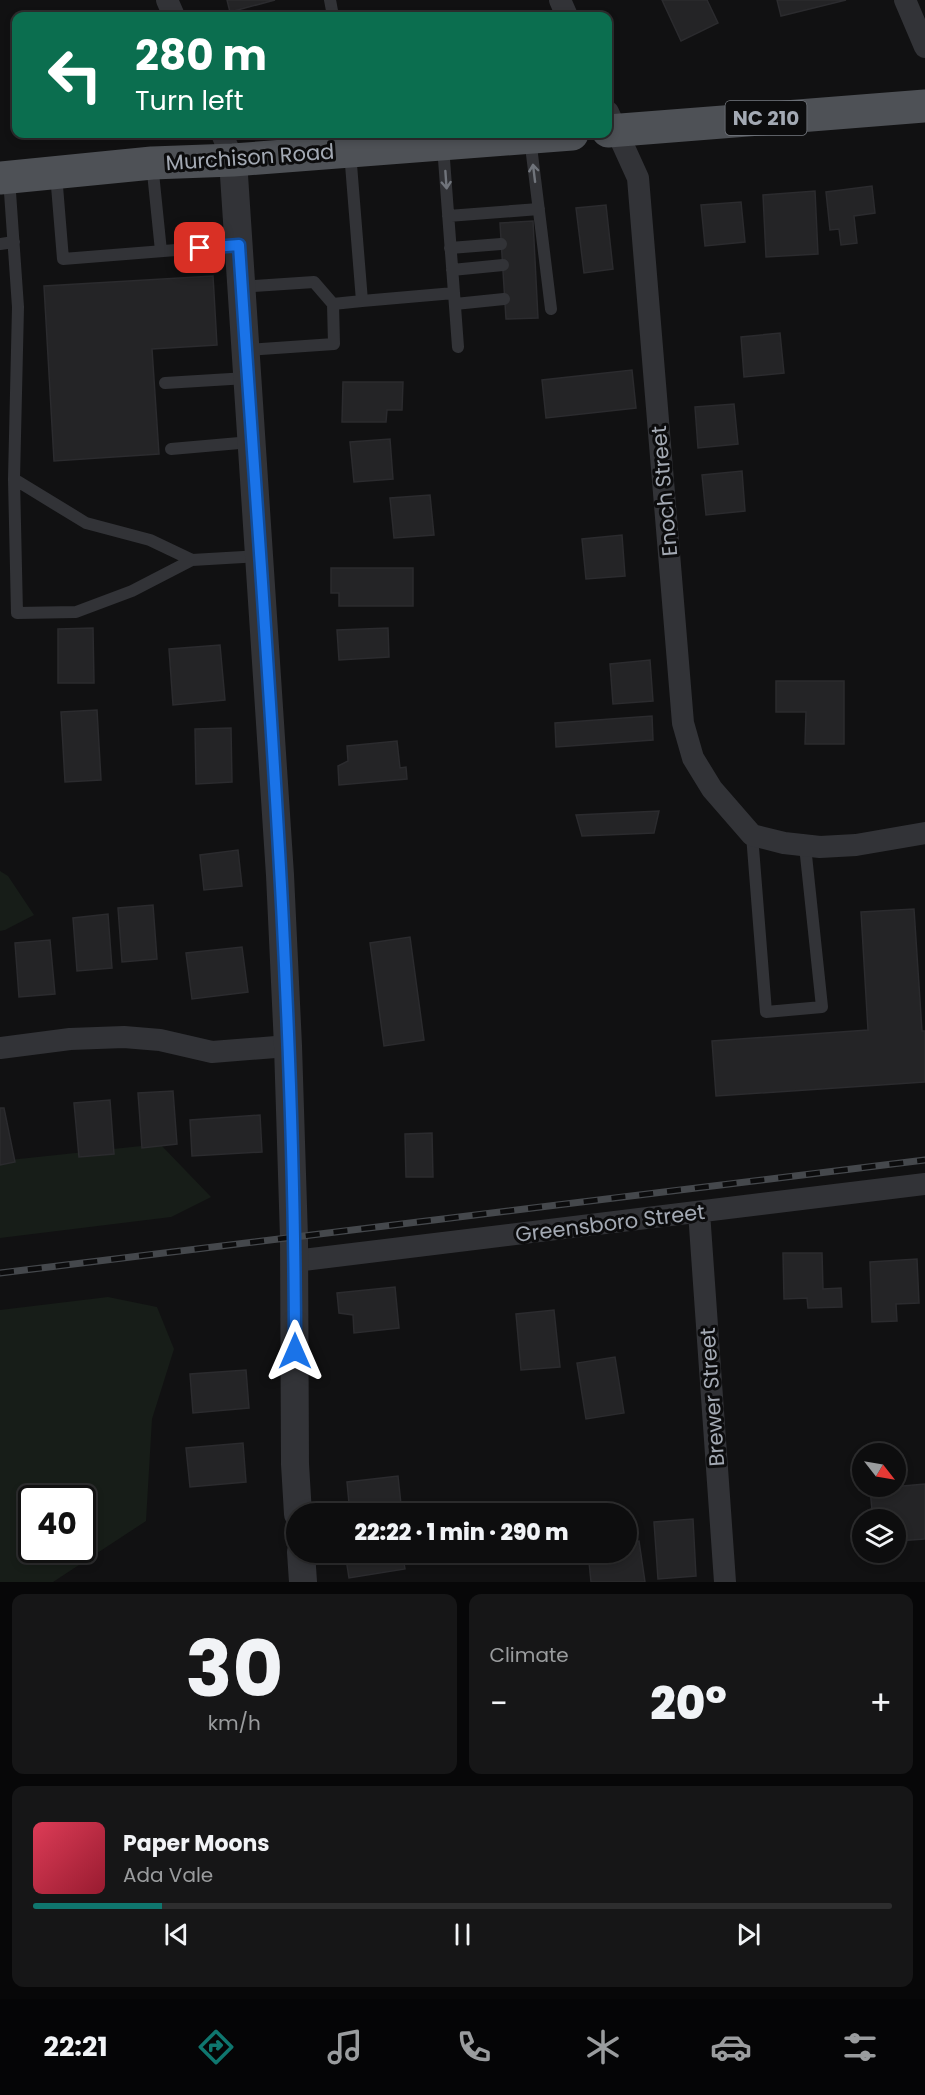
<!DOCTYPE html>
<meta charset="utf-8">
<style>
:root{--surface:#0d0d0e;--page:#161617;--text:#f1f3f6;--muted:#9a9c9e;--line:#2d2d2e;--accent:#0f766e}
body{margin:0;font-family:Poppins,sans-serif;background:var(--page);color:var(--text);height:100vh;display:flex;flex-direction:column;font-size:22px;white-space:nowrap}
*{box-sizing:border-box;margin:0}
p{font-size:20px;color:var(--muted)}
.icon{flex:none;width:33px;height:33px;fill:none;stroke:currentColor;stroke-width:2;stroke-linecap:round;stroke-linejoin:round}
.map{position:relative;height:1582px;overflow:hidden}
.drawer{display:flex;flex-direction:column;gap:12px;padding:12px;background:#070708;flex:1}
.drawer>*{flex:none}
.top-card{position:absolute;left:12px;top:12px;width:600px;height:126px;border-radius:12px;box-shadow:0 3px 9px #0003,0 0 0 2px var(--line);background:#0b6e4f;color:#fff;overflow:hidden}
.needle{width:39px;rotate:121deg}
.controls{position:absolute;left:852px;top:1443px;display:grid;gap:12px}
.controls a{display:grid;place-items:center;width:54px;height:54px;border-radius:50%;background:var(--surface);box-shadow:0 3px 9px #0003,0 0 0 2px var(--line);font-size:30px}
.speed{position:absolute;left:18px;top:1485px;display:flex;gap:12px;font-size:30px;font-weight:700;text-align:center}
.speed>*{display:grid;place-content:center;width:78px;height:78px;border-radius:50%;background:var(--surface);box-shadow:0 3px 9px #0003,0 0 0 2px var(--line);line-height:1}
.speed .limit{border:3px solid #111;border-radius:9px;background:#fff;color:#111}
.pin{position:absolute;display:grid;place-items:center;width:51px;height:51px;color:#fff;margin:-26px;border-radius:12px;box-shadow:0 3px 9px #0006}
.me{position:absolute;width:66px;margin:-33px;rotate:0deg;stroke-linejoin:round;filter:drop-shadow(0 0 4px #0008)}
.turn{display:flex;align-items:center;gap:21px;height:126px;padding:0 24px;font-size:27px}
.turn .icon{width:78px;height:78px;stroke-width:2.5}
.turn b{display:block;font-size:42px;line-height:51px}
.big{font-size:45px;font-weight:800;line-height:1.1}
.drawer .card{flex:1;display:flex;flex-direction:column;justify-content:center;gap:9px;min-width:0;padding:0 21px;border-radius:12px;background:var(--page)}
.drawer .dial{align-items:center;gap:0}
.dial b{font-size:78px;line-height:1}
.song{display:flex;align-items:center;gap:18px}
.cover{width:72px;height:72px;border-radius:9px;background:linear-gradient(135deg,hsl(350 70% 55%),hsl(350 70% 35%))}
.played{height:6px;border-radius:3px;background:linear-gradient(90deg,var(--accent) 15%,var(--line) 15%)}
.keys{display:flex;justify-content:space-around;direction:ltr}
.heat{display:flex;justify-content:space-between;align-items:center;font-size:33px;direction:ltr}
.drawer .tiles{flex:1;display:grid;gap:12px;grid-template-columns:1fr 1fr}
.card:last-child{grid-column:span 2}
.trip{position:absolute;left:286px;top:1503px;width:351px;height:60px;border-radius:30px;background:var(--surface);box-shadow:0 3px 9px #0003,0 0 0 2px var(--line);font-weight:800;line-height:60px;text-align:center}
.tabs{display:flex;height:96px;justify-content:space-around;align-items:center;background:#050506;color:var(--muted)}
.tabs .icon{width:42px;height:42px}
.tabs .current{color:var(--accent)}
.tabs b{font-size:27px;color:var(--text)}
.map>svg:first-child{display:block}
.green{fill:#171d18;fill-rule:evenodd}
.building{fill:#242426;stroke:#2b2b2e;stroke-width:1.5}
.lines{fill:none;stroke-linecap:round;stroke-linejoin:round}
.service{stroke:#323337;stroke-width:12}
.minor{stroke:#323337;stroke-width:22}
.tertiary{stroke:#323337;stroke-width:28}
.primary{stroke:#4e5156;stroke-width:33}
.rail-casing{stroke:#45484c;stroke-width:7}
.rail{stroke:#0c0c0d;stroke-width:4.5;stroke-dasharray:14;stroke-linecap:butt}
.oneway{stroke:#70747b}
.route-casing{stroke:#114b97;stroke-width:15}
.route{stroke:#1a73e8;stroke-width:10}
.labels{text-anchor:middle;dominant-baseline:central;stroke-width:6;stroke-linejoin:round;paint-order:stroke}
.shield{fill:#0c0c0d;stroke:#767a81;stroke-width:1.5}
.shield-label{font-size:20px;font-weight:bold;fill:#a3a9b3}
.street-label{font-size:21px;fill:#a3a9b3;stroke:#0c0c0d}
</style>
<div class="map">
<svg width="925" height="1582" viewBox="0 0 925 1582">
<rect width="100%" height="100%" fill="#111112"/>
<path class="green" d="M0,871L8,876L34,915L5,930L0,931Z
M160,1144L211,1197L171,1217L0,1238V1161Z
M108,1297L157,1307L174,1349L152,1419L146,1521L53,1582H0V1310ZM82,1498V1550H32V1498Z"/>
<path class="building" d="M227,0H275L230,12Z
M662,0H707L718,23L681,41Z
M777,0H846L781,16Z
M872,186L875,213L854,216L857,243L841,245L839,229L830,230L826,192Z
M815,191L818,254L766,257L763,195Z
M741,202L745,242L705,246L701,205Z
M606,205L613,269L584,273L576,208Z
M533,221L538,318L506,319L500,223Z
M213,276L217,345L152,349L159,454L54,461L44,286Z
M780,333L784,373L744,377L741,337Z
M632,370L636,408L546,418L542,380Z
M343,382H403L402,410H387L386,422H342Z
M734,404L738,444L698,448L695,407Z
M390,439L393,479L354,482L350,442Z
M742,471L745,511L706,515L702,475Z
M430,495L434,535L394,538L390,498Z
M622,535L625,576L586,579L582,539Z
M331,568H413V606H339V593H331Z
M93,628L94,683H58V629Z
M388,628L389,657L339,660L337,630Z
M220,645L225,700L173,705L169,649Z
M650,660L653,701L613,704L610,664Z
M776,681H844V744H805L806,712H776Z
M97,710L101,780L65,782L61,712Z
M652,716L653,740L556,747L555,723Z
M231,728L232,782L196,784L195,729Z
M397,741L400,768L406,767L407,779L339,785L338,766L348,761L347,746Z
M659,811L654,833L582,836L576,815Z
M238,850L242,886L204,890L200,855Z
M153,905L157,959L122,962L118,908Z
M914,909L922,1031H925V1082L716,1096L712,1041L868,1030L861,912Z
M108,914L112,968L77,971L73,918Z
M410,937L424,1040L384,1046L370,943Z
M50,940L55,994L19,997L15,943Z
M242,947L248,992L192,999L186,953Z
M173,1091L177,1144L142,1148L138,1093Z
M110,1100L114,1154L79,1157L74,1103Z
M0,1108H4L15,1162L0,1165Z
M260,1115L262,1152L192,1156L190,1120Z
M432,1133L433,1177H406L405,1134Z
M783,1253H822L823,1289L841,1288L842,1307L808,1308L807,1298L784,1299Z
M917,1259L919,1303L896,1304L897,1321L872,1322L870,1262Z
M395,1287L399,1328L354,1333L353,1315L339,1313L337,1293Z
M554,1310L560,1367L521,1370L516,1314Z
M615,1357L624,1413L586,1419L577,1363Z
M246,1370L249,1408L193,1413L190,1374Z
M243,1443L246,1482L190,1487L186,1448Z
M398,1476L402,1514H350L347,1482Z
M925,1484V1539L897,1541L896,1520H873L870,1489Z
M693,1519L696,1576L658,1579L654,1522Z
M639,1541L645,1582H591L588,1552H627V1542Z
M345,1552H402L405,1569L349,1578Z"/>
<g class="lines">
<path class="service" d="M330,0L333,16
M530,138L551,309
M152,163L161,251
M56,174L63,259L239,245
M9,178L18,307L14,479L17,613L76,612L132,591L192,560L259,556
M448,216L539,209
M0,244L14,242
M450,248L501,244
M452,270L503,265
M241,287L314,282L333,304L362,301L350,152
M454,293L458,347
M362,301L454,293L443,146
M455,304L504,299
M245,350L334,344L333,304
M165,383L247,378
M171,449L251,442
M14,479L86,523L150,540L192,560
M752,835L766,1012L822,1007L805,846"/>
<path class="minor" d="M167,0L174,16
M560,0L567,16
M905,0L925,47
M608,112L638,178L683,723L693,758L712,789L752,835L784,843L820,847L856,845L925,833
M222,134L233,160
M0,1048L70,1039L124,1037L160,1040L212,1052L288,1046
M699,1212L725,1582
M295,1261L925,1184"/>
<path class="tertiary" d="M233,160L280,875L288,1046L294,1238L295,1464L298,1514
M301,1552L303,1582"/>
<path class="primary" d="M608,131L925,106
M0,178L152,163L233,160L572,134"/>
<defs>
<path id="rail" d="M0,1273L925,1160"/>
</defs>
<use href="#rail" class="rail-casing"/>
<use href="#rail" class="rail"/>
</g>
<defs><path id="oneway-shaft" d="M-6 0H5M1.5-3L5.5 0L1.5 3" fill="none" stroke-width="1.6" stroke-linecap="round" stroke-linejoin="round" transform="scale(1.5)"/></defs>
<g class="oneway">
<use href="#oneway-shaft" transform="translate(534 173) rotate(-97)"/>
<use href="#oneway-shaft" transform="translate(446 180) rotate(86)"/>
</g>
<g class="lines">
<defs>
<path id="route" d="M200,248L239,245C263,614 295,982 295,1351"/>
</defs>
<use href="#route" class="route-casing"/>
<use href="#route" class="route"/>
</g>
<g class="labels">
<rect class="shield" x="725.5" y="101" width="81" height="34" rx="4.5"/>
<g class="shield-label">
<text x="766" y="118">NC 210</text>
</g>
<g class="street-label">
<text transform="translate(250 157) rotate(-4)">Murchison Road</text>
<text transform="translate(664 491) rotate(-95)">Enoch Street</text>
<text transform="translate(610 1223) rotate(-7)">Greensboro Street</text>
<text transform="translate(712 1397) rotate(-94)">Brewer Street</text>
</g>
</g>
</svg>
<div class="controls">
<a><svg class="needle" viewBox="-14 -14 28 28"><path d="M0-13l5 13h-10z" fill="#e53935"/><path d="M0 13l5-13h-10z" fill="#9a9c9e"/></svg></a>
<a><svg class="icon" aria-label="layers" viewBox="0 0 24 24"><path d="M12 4l9 5-9 5-9-5zM3 14l9 5 9-5"/></svg></a>
</div>
<div class="speed"><div class="limit">40</div></div>
<div class="pin" style="left:200px;top:248px;background:#d93025"><svg class="icon" aria-label="arrive" viewBox="0 0 24 24"><path d="M6 21V4h12l-3 4 3 4H6"/></svg></div>
<svg class="me" style="left:295px;top:1351px" viewBox="-20 -20 40 40"><path d="M0-17L14 15 0 8-14 15z" fill="#1a73e8" stroke="#fff" stroke-width="4"/></svg>
<div class="trip">22:22 · 1 min · 290 m</div>
<div class="top-card">
<div class="turn"><svg class="icon" aria-label="left" viewBox="0 0 24 24"><path d="M17 20v-9H6M10 6l-5 5 5 5"/></svg><div><b>280 m</b>Turn left</div></div>
</div>
</div>
<section class="drawer">
<div class="tiles">
<div class="card dial"><b>30</b><p>km/h</p></div>
<div class="card"><p>Climate</p>
<div class="heat"><a>−</a><b class="big">20°</b><a>+</a></div>
</div>
<div class="card">
<div class="song"><i class="cover"></i><div><b>Paper Moons</b><p>Ada Vale</p></div></div>
<div class="played"></div>
<div class="keys"><svg class="icon" aria-label="previous" viewBox="0 0 24 24"><path d="M18 5L8 12l10 7zM5 5v14"/></svg><svg class="icon" aria-label="pause" viewBox="0 0 24 24"><path d="M8 5v14M16 5v14"/></svg><svg class="icon" aria-label="next" viewBox="0 0 24 24"><path d="M6 5l10 7-10 7zM19 5v14"/></svg></div>
</div>
</div>
</section>
<nav class="tabs">
<b>22:21</b>
<svg class="icon current" aria-label="directions" viewBox="0 0 24 24"><path d="M12 3l9 9-9 9-9-9zM9 14v-3h6M13 9l2 2-2 2"/></svg>
<svg class="icon" aria-label="music" viewBox="0 0 24 24"><path d="M9 18V5l10-2v13"/><circle cx="6" cy="18" r="3"/><circle cx="16" cy="16" r="3"/></svg>
<svg class="icon" aria-label="phone" viewBox="0 0 24 24"><path d="M5 4h4l2 5-3 2q2 4 5 5l2-3 5 2v4C11 20 4 13 5 4z"/></svg>
<svg class="icon" aria-label="climate" viewBox="0 0 24 24"><path d="M12 3v18M4 7l16 10M4 17L20 7"/></svg>
<svg class="icon" aria-label="car" viewBox="0 0 24 24"><path d="M5 17H2v-5l4-1 3-4h7l3 4 3 1v5h-3M9 17h6M6 11h13"/><circle cx="7" cy="17" r="2"/><circle cx="17" cy="17" r="2"/></svg>
<svg class="icon" aria-label="filters" viewBox="0 0 24 24"><path d="M4 7h16M4 17h16"/><circle cx="9" cy="7" r="2"/><circle cx="15" cy="17" r="2"/></svg>
</nav>
